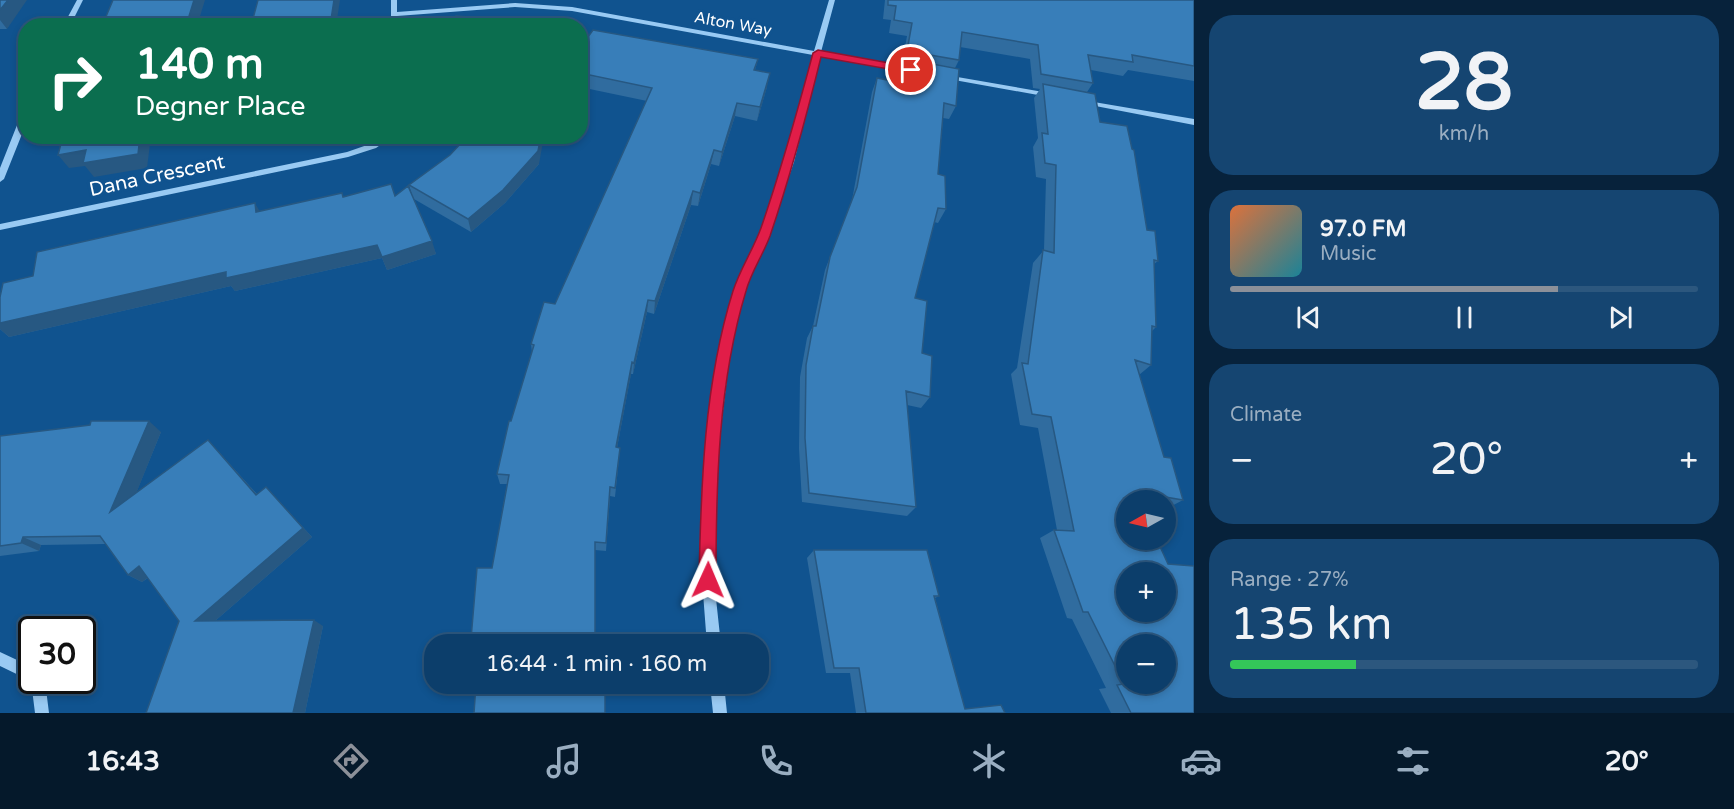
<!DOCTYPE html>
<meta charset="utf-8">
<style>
:root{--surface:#0c3e6b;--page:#154571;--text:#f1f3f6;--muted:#9aaec1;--line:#2c577e;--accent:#8c9099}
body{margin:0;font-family:"Varela Round",sans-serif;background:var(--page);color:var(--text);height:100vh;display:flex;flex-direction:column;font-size:22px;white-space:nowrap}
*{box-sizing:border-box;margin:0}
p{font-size:20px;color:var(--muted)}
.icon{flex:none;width:33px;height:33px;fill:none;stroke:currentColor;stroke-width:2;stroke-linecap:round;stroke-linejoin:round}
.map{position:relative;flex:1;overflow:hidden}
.details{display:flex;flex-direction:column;gap:15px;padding:15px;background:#07223b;width:540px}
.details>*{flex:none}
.top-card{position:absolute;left:18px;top:18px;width:570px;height:126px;border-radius:24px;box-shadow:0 3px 9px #0003,0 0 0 2px var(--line);background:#0b6e4f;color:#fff;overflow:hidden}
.needle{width:39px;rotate:262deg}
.tools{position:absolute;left:1116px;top:490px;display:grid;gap:12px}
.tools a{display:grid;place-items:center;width:60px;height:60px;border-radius:50%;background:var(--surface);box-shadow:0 3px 9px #0003,0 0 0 2px var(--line);font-size:30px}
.speed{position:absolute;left:18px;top:616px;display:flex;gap:12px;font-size:30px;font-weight:700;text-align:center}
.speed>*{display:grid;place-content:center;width:78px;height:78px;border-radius:50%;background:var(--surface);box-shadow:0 3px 9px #0003,0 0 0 2px var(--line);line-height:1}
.speed .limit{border:3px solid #111;border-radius:9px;background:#fff;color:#111}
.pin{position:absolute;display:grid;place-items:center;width:51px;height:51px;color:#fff;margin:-26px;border:3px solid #fff;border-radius:50%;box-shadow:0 2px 6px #0007}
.me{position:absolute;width:66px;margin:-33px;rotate:1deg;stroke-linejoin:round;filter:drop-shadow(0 0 4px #0008)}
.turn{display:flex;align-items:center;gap:21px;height:126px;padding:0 18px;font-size:27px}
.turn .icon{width:78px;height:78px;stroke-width:2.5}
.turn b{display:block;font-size:42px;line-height:51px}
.big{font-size:45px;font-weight:600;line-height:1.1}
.details .widget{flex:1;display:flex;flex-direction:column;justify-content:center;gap:9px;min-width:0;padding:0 21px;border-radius:24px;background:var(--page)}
.details .dial{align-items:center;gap:0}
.dial b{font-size:78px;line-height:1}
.song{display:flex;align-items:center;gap:18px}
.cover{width:72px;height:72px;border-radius:9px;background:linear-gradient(135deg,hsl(20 70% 55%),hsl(190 70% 35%))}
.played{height:6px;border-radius:3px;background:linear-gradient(90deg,var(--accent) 70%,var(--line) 70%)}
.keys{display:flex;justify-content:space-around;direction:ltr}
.heat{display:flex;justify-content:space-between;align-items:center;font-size:33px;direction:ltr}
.charge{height:9px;border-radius:4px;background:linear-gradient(90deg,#34c759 27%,var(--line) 0)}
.trip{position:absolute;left:424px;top:634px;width:345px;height:60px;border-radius:24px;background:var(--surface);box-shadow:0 3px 9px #0003,0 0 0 2px var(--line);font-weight:600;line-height:60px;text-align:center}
.tab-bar{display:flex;height:96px;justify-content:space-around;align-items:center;background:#05192b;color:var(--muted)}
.tab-bar .icon{width:42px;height:42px}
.tab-bar .selected{color:var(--accent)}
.tab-bar b{font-size:27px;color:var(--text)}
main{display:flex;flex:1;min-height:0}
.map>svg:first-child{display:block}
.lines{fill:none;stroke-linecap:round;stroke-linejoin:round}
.minor{fill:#99caf3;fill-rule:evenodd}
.wall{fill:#306c9f}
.shaded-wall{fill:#275882}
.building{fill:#387eb9;stroke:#275882;stroke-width:1.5;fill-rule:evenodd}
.route{fill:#e11d48;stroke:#92132f;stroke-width:1.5}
.labels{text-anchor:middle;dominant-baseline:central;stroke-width:6;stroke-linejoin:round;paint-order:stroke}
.far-street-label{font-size:16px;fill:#fff;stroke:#10538f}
.street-label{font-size:20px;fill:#fff;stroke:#10538f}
</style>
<main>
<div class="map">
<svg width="1194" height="713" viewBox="0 0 1194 713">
<rect width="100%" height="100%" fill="#10538f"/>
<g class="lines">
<path class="minor" d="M77,0H83L70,26H63Z
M391,0H397V12L515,3L572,7L814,51L829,0H835L821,52L916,69L920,71L916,73L820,56L794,162L767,240L745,289L730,353L715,476L714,580L721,645H707L702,580L703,476L720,353L735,289L757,240L786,162L813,55L572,11L515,7L397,16V26H391Z
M940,74L1049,93L1053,95L1049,97L943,78H940Z
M1082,100L1194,119V125L1085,104H1082Z
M23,110H26V124L4,179L0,182V168Z
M382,136H393L376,148L348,157L0,230V224L347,152L370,144Z
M0,652L32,667V681H45L49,713H35L31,681L0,666Z
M710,684H724L727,713H713Z"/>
</g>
<path class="wall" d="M0,0L7,29H0Z
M885,0H1194V81L1128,70L1123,76L1091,70L1093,83L1087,92L1147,230L1158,261L1154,264L1156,327L1152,331L1151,365L1139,375L1164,457L1183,500L1166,509V501H1126L1194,713H1111L1099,689L1106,688L1072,619L1067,618L1040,538L1054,530H1057L1038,428L1020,425L1011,374L1017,368L1033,263L1044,250L1046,179L1036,177L1033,147L1038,138L1034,98L1040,89L1033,88L1030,59L960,47L959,60L955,68L956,106L949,119L943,118L938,174L946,209L938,223L934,222L915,298L922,353L930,397L921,408L907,405L916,507L907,516L802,502L799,448L800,377L807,338L813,326L825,270L852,200L872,92L877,78L898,82L900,73L904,65L902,64L907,36L889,33L891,20L883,19Z
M580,36L758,59L755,70L767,87L757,121L735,116L719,166L711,164L698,206L691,205L654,314L647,312L633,374H631L617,448H620L619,458L615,497L610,496L606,551L595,550V645H475L471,639L492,568L507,484H500L497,474L511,421L532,352L531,344L555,304L647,101L580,87Z
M539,164L505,203L471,232L414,199L436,254L387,270L382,258L235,291L231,286L9,337L0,329V297L33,276L260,211L344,197L412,195L409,185Z
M161,432L136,493L218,451L257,494L275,497L312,537L215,621L323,626L305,713H146L179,621L148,578L142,582L128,575L106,544L41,545L39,551L0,556V436Z
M814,550L939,596L935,598L965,709L1005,713H856L850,673H826L807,558Z"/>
<path class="shaded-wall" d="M8,0H27L7,29L0,20V10Z
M194,0H205L197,26H186Z
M334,0H340L336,26H330Z
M770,73L767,87L757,121L760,107Z
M737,103L735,116L719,166L722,152Z
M140,136H151L147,168L94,177L85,166L69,168L58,155L86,150Z
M250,136H285L252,141Z
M541,136H544L539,164L505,203L471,232L468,219Z
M714,150L711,164L698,206L700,193Z
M693,191L691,205L654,314L655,301Z
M255,203L263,217L256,212Z
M432,241L436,254L387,270L382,258L235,291L231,286L9,337L0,329V323L226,272L377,245Z
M648,300L647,312L633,374L634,363Z
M632,362L631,374L615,458L616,447Z
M149,421L161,432L125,521L110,512Z
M208,440L218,451L266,505L256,495Z
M266,487L275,497L312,537L208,627L195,621Z
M23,537L41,545L39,551L21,543Z
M139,566L153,574L142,582L128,575Z
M314,620L323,626L305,713H293Z"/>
<path class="building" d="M0,0H8L0,10Z
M113,0H194L186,26H102Z
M258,0H334L330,26H251Z
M888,0H1194V66L1132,55L1133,62L1088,55L1093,83L1041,74L1038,45L962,32L959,60L907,51L912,23L894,20L896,6L888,5Z
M456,16L536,22L534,26H457Z
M593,30L758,59L754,70L770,73L760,107L737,103L722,152L714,150L700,193L693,191L655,301L648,300L634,363L632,362L616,447L620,448L615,488L610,487L606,543L595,542V645H479V639H471L477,568H492L509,475L497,474L509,421H511L534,345L531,344L544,302L555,304L652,88L580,73V36L588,37Z
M906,59L959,69L956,106L944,103L938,174L945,176L946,209L938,208L915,298L927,301L922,353L932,356L930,397L906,391L916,507L809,493L805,438L806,365L813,326H816L830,257L857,187L877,78L902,83Z
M1043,84L1095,94L1100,122L1127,126L1132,149L1134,150L1147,230L1155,231L1158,261L1154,260L1156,327L1152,326L1151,365L1135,360L1164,457L1171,458L1183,500L1136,492L1140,501H1126V540H1157L1168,564L1194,566V713H1131L1117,685L1124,684L1088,612H1083L1054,530L1074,531L1051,417L1032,414L1022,363L1028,364L1043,250L1054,253L1056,165L1045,163L1042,133L1048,134ZM1126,573H1166V612H1126ZM1126,645H1166V684H1126Z
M63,136H140L138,154L83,163L86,150L58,155Z
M465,136H541L538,151L503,190L468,219L409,185L450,155L464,140Z
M391,184L395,196L408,186L432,241L382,257L377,245L226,278V272L0,323V297L3,283L33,276L37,252L255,203L256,212L342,193L343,197Z
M91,421H149L110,512L208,440L256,495L266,487L303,528L195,621L314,620L293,713H146L179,621L139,566L128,575L100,536L23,537L21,543L0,546V436L90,425Z
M814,550H927L939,596H934L965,709L1001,705L1005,713H866L859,668H834Z
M476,684H605V713H474Z"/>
<path class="route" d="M818,50L911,67L915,70L911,73L821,57C806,118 790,177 770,236C763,255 751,272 746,291C718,383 716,485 716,580L713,586L708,589L702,586L699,580C701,484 704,384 733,291C740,269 753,250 761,228C781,170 797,113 813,53Z"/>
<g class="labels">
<g class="far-street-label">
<text transform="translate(733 24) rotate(10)">Alton Way</text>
</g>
<g class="street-label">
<text transform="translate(157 176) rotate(-12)">Dana Crescent</text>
</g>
</g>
</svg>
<div class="tools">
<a><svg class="needle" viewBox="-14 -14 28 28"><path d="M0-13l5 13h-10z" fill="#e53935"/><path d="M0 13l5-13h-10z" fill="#9aaec1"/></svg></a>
<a>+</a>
<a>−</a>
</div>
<div class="speed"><div class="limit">30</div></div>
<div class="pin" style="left:911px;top:70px;background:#d93025"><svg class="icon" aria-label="arrive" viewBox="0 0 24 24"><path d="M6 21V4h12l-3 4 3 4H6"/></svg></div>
<svg class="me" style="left:708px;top:580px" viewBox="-20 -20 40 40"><path d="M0-17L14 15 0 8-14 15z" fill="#e11d48" stroke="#fff" stroke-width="4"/></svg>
<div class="trip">16:44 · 1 min · 160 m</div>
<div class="top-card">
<div class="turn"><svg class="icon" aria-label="right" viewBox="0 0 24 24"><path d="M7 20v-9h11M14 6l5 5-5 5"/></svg><div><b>140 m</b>Degner Place</div></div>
</div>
</div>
<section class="details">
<div class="widget dial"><b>28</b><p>km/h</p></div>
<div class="widget">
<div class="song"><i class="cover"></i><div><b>97.0 FM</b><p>Music</p></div></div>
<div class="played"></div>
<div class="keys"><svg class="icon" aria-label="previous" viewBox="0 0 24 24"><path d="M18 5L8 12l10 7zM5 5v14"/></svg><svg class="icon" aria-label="pause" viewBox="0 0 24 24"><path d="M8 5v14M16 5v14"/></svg><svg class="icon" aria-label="next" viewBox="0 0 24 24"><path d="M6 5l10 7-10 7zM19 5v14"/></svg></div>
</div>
<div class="widget"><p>Climate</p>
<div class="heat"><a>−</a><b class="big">20°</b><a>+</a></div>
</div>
<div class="widget"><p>Range · 27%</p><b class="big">135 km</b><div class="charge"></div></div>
</section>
</main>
<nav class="tab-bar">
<b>16:43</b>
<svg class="icon selected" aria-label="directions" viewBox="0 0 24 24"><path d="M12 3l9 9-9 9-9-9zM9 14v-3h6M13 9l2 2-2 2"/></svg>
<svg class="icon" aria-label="music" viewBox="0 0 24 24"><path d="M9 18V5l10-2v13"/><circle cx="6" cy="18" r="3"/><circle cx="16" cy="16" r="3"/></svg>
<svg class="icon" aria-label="phone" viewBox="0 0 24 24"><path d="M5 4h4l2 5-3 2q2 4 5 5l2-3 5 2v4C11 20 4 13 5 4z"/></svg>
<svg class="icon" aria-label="climate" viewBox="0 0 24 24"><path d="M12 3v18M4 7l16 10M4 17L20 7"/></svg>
<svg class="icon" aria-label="car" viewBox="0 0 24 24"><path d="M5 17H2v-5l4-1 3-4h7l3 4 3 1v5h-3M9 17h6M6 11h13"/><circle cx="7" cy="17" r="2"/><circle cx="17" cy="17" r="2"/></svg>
<svg class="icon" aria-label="filters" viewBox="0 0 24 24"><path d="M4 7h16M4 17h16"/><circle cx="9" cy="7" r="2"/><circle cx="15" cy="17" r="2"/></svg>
<b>20°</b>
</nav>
